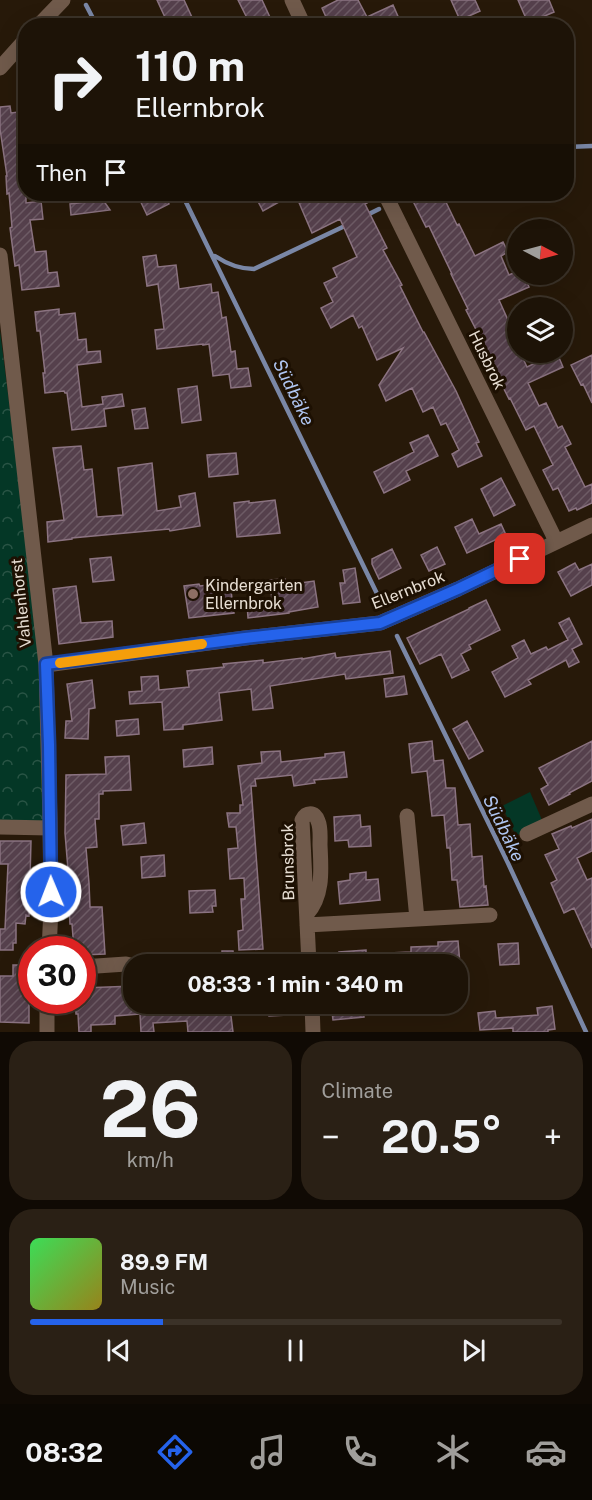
<!DOCTYPE html>
<meta charset="utf-8">
<style>
:root{--surface:#1d1307;--page:#2a2015;--text:#f1f3f6;--muted:#a09e9b;--line:#3b3228;--accent:#2563eb}
body{margin:0;font-family:"Public Sans",sans-serif;background:var(--page);color:var(--text);height:100vh;display:flex;flex-direction:column;font-size:22px;white-space:nowrap}
*{box-sizing:border-box;margin:0}
p{font-size:20px;color:var(--muted)}
.icon{flex:none;width:33px;height:33px;fill:none;stroke:currentColor;stroke-width:2;stroke-linecap:round;stroke-linejoin:round}
.map{position:relative;height:1032px;overflow:hidden}
.side{display:flex;flex-direction:column;gap:9px;padding:9px;background:#100a04;flex:1}
.side>*{flex:none}
.hud{position:absolute;left:18px;top:18px;width:556px;height:183px;border-radius:24px;box-shadow:0 6px 24px #0002,0 0 0 2px var(--line);background:#1d1307;color:var(--text);overflow:hidden}
.needle{width:39px;rotate:96deg}
.tools{position:absolute;left:507px;top:219px;display:grid;gap:12px}
.tools a{display:grid;place-items:center;width:66px;height:66px;border-radius:50%;background:var(--surface);box-shadow:0 6px 24px #0002,0 0 0 2px var(--line);font-size:30px}
.speed{position:absolute;left:18px;top:936px;display:flex;gap:12px;font-size:30px;font-weight:700;text-align:center}
.speed>*{display:grid;place-content:center;width:78px;height:78px;border-radius:50%;background:var(--surface);box-shadow:0 6px 24px #0002,0 0 0 2px var(--line);line-height:1}
.speed .limit{border:9px solid #d22;background:#fff;color:#111}
.pin{position:absolute;display:grid;place-items:center;width:51px;height:51px;color:#fff;margin:-26px;border-radius:12px;box-shadow:0 3px 9px #0006}
.me{position:absolute;width:66px;margin:-33px;rotate:359deg;stroke-linejoin:round;filter:drop-shadow(0 0 4px #0008)}
.turn{display:flex;align-items:center;gap:21px;height:126px;padding:0 18px;font-size:27px}
.turn .icon{width:78px;height:78px;stroke-width:2.5}
.turn b{display:block;font-size:42px;line-height:51px}
.then{display:flex;align-items:center;height:57px;padding:0 18px;background:#0003;gap:12px;font-size:22px}
.big{font-size:45px;font-weight:700;line-height:1.1}
.side .card{flex:1;display:flex;flex-direction:column;justify-content:center;gap:9px;min-width:0;padding:0 21px;border-radius:24px;background:var(--page)}
.side .dial{align-items:center;gap:0}
.dial b{font-size:78px;line-height:1}
.song{display:flex;align-items:center;gap:18px}
.cover{width:72px;height:72px;border-radius:9px;background:linear-gradient(135deg,hsl(130 70% 55%),hsl(50 70% 35%))}
.played{height:6px;border-radius:3px;background:linear-gradient(90deg,var(--accent) 25%,var(--line) 25%)}
.keys{display:flex;justify-content:space-around;direction:ltr}
.heat{display:flex;justify-content:space-between;align-items:center;font-size:33px;direction:ltr}
.side .tiles{flex:1;display:grid;gap:9px;grid-template-columns:1fr 1fr}
.card:last-child{grid-column:span 2}
.trip{position:absolute;left:123px;top:954px;width:345px;height:60px;border-radius:24px;background:var(--surface);box-shadow:0 6px 24px #0002,0 0 0 2px var(--line);font-weight:700;line-height:60px;text-align:center}
.menu{display:flex;height:96px;justify-content:space-around;align-items:center;background:#0c0803;color:var(--muted)}
.menu .icon{width:42px;height:42px}
.menu .current{color:var(--accent)}
.menu b{font-size:27px;color:var(--text)}
.map>svg:first-child{display:block}
.forest{fill:url(#forest-crowns)}
.park{fill:#043726}
.lines{fill:none;stroke-linecap:round;stroke-linejoin:round}
.stream{stroke:#7a87a6;stroke-width:4.5}
.building{fill:url(#building-hatch);stroke:#8b7381;stroke-width:1.5}
.street{stroke:#705a4b;stroke-width:15}
.route-casing{stroke:#184099;stroke-width:15}
.route{stroke:#2563eb;stroke-width:10}
.slow{stroke:#f59e0b;stroke-width:10}
.education-dot{fill:#8d6e63;stroke:#1d1002;stroke-width:2}
.labels{text-anchor:middle;dominant-baseline:central;stroke-width:6;stroke-linejoin:round;paint-order:stroke}
.street-label{font-size:16px;fill:#e7ded3;stroke:#1d1002}
.poi-label{font-size:16px;fill:#e7ded3;stroke:#1d1002;text-anchor:start}
.water-label{font-size:18px;font-style:italic;fill:#afc5f1;stroke:#1d1002}
</style>
<div class="map">
<svg width="592" height="1032" viewBox="0 0 592 1032">
<defs>
<pattern id="forest-crowns" width="20" height="18" patternUnits="userSpaceOnUse" patternTransform="scale(1.5)"><rect width="20" height="18" fill="#043726"/><path d="M2 6a3 3 0 1 1 6 0M12 15a3 3 0 1 1 6 0" fill="none" stroke="#295445"/></pattern>
<pattern id="building-hatch" width="6" height="6" patternUnits="userSpaceOnUse" patternTransform="scale(1.5)"><rect width="6" height="6" fill="#55404c"/><path d="M-1 1l2-2M0 6l6-6M5 7l2-2" fill="none" stroke="#6d5b65"/></pattern>
</defs>
<rect width="100%" height="100%" fill="#271909"/>
<path class="forest" d="M0,331L43,669V824L0,823Z"/>
<path class="park" d="M530,792L542,820L516,836L502,806Z"/>
<g class="lines">
<path class="stream" d="M86,5L97,26
M567,147L592,146
M182,194L383,606
M402,196L408,194
M365,216L379,209
M215,256C227,264 240,269 254,269L349,224
M397,636L507,861L586,1032"/>
</g>
<path class="building" d="M157,0H184L196,26H169Z
M238,0H262L274,26H251Z
M338,0H358L367,17L393,5L400,21L390,26H330L322,8Z
M451,0H475L480,11L460,20Z
M518,0H549L554,12L528,23Z
M10,106L11,113L26,111V153L24,154L26,170V203L41,201L43,219L30,220L35,252L46,251L48,273L57,272L59,286L22,290L19,265L15,266L10,228L12,227L9,193L7,194L6,176H7L0,129V107Z
M137,194H165L169,204L147,215Z
M254,194H274L279,202L263,211Z
M307,194H362L367,203L365,204L387,248L383,250L402,285L400,286L423,332H424L456,391L479,442L476,443L482,456L458,467L452,454L459,450L446,423L441,425L433,407L423,412L412,388L386,401L379,385L403,348L377,360L362,326L359,328L353,315L331,328L321,308L333,302L324,283L337,277L333,268L357,257L340,219L312,233L297,198Z
M420,194H442L457,225L459,224L475,256L503,242L508,252L501,256L509,275L518,271V274H524L529,287L499,300L508,320L518,317V352H520L527,367L557,353L563,367L528,383L539,406L546,403L558,428L562,426L571,444L565,447L585,487L592,484V503L577,510L576,508L569,511L558,488L553,490L543,470L553,465L534,426L526,430L510,398L509,399L502,385L504,384L466,310L468,309L451,274H452L429,226L426,227L413,201L422,197Z
M103,200L110,210L71,215L70,204Z
M156,255L158,267L176,265L179,289L211,284L212,293L218,292L222,318L226,317L231,352L235,351L237,369L248,368L251,386L231,388L229,374L213,376L209,344L203,345V344L157,349L155,330L164,329L158,284L147,286L143,257Z
M59,309V315L75,313L78,340L86,339L87,352L100,351L101,362L77,365L82,407L103,404L102,397L122,394L124,406L104,409L106,426L72,430L67,393H65L64,391L45,393L43,373H45L40,331H37L35,312Z
M592,355V403L583,384L581,385L571,365Z
M197,386L201,420L182,423L178,389Z
M145,408L148,428L135,429L132,410Z
M428,435L438,456L406,471L410,480L384,493L374,472L414,452L410,443Z
M81,446L84,470L92,469L97,517L123,515L118,468L152,463L157,511L181,507L179,496L195,493L200,526L170,531L169,529L72,538V539L48,542L47,522L64,520L53,448Z
M236,453L238,474L209,477L207,455Z
M501,478L515,505L494,516L481,489Z
M275,500L280,533L237,537L234,503L249,501V503Z
M472,519L479,534L501,524L506,535L467,553L455,527Z
M437,547L445,564L429,571L421,555Z
M392,549L401,568L379,579L372,564V559Z
M111,557L114,580L93,582L90,559Z
M575,563L579,570L592,564V585L571,596L558,572Z
M355,568L360,602L343,604L340,583H345L343,570Z
M285,579L286,585L314,581L318,607L289,612V613L248,618L247,603L272,600L270,580Z
M223,583L224,592L231,591L234,613L189,618L184,586L199,584L200,586Z
M76,586L81,623L112,621L113,637L59,644L53,589Z
M486,600L500,630L469,645L471,649L461,654L469,670L452,678L441,654L420,664L407,638L469,609V608Z
M569,618L582,644L572,649L579,662L569,667L566,660L528,680L531,684L505,697L492,672L518,658L512,646L524,640L531,654L546,647L548,650L568,640L559,623Z
M390,651L393,673L346,679L345,674L270,686L273,708L253,710L251,689L219,693L222,720L183,725V729L164,730L162,702L130,704L129,692L142,691L141,677L158,676L159,690L189,687L187,671L224,667L223,664L263,660V663L302,658V659L335,653L336,658Z
M404,676L407,694L386,697L384,679Z
M92,680L95,708L89,709L88,739L65,738L66,721H72L67,684Z
M138,719L139,734L117,736L116,721Z
M467,721L483,751L469,759L453,729Z
M432,741L434,761L443,760L446,788H455L458,825L470,824L472,857L482,856L484,887L486,886L488,905L460,907L457,880H452L450,848H447L444,815L432,816L427,771L412,773L409,744Z
M592,741V781L569,793L570,794L549,805L541,789L548,785L539,768Z
M212,747L213,764L184,767L183,750Z
M280,751L281,762L325,757V754L344,752L347,777L314,780L315,783L294,786L292,775L255,779L256,786H251L263,949L239,950L238,931L243,930L241,899H245L244,878L230,879L228,849L238,848L236,827H229L227,813H240V805H243L238,766L262,763L261,752Z
M129,756L131,790L103,791V794H99V819H95L97,847L86,848L89,883L90,907H102L105,954L82,955V950H74L72,924H70L69,906H71L65,833L66,775L106,774L105,757Z
M360,815L361,827L370,826L371,846L349,847L348,840L335,841L334,817Z
M592,819V851L577,858L587,880L592,878V948L574,908L564,913L551,883L557,880L545,855L559,849L552,834L571,826L572,828Z
M144,823L146,843L123,845L121,826Z
M0,841H31L29,916L26,915L25,924L16,923V943H13V950H0V929H5L8,864H0Z
M164,855L165,876L142,878L141,857Z
M366,872V880L378,879L380,900L340,904L338,882L350,880V874Z
M215,890L216,906H212L213,912L190,913L189,891Z
M458,941L460,964H340L339,952L366,950V954L411,952V947L438,946V942Z
M518,943L519,964L500,965L498,944Z
M222,951H233L234,964H222Z
M13,965H29V1023L0,1022V976H13Z
M134,986V1004H203L204,1009L230,1008L233,1032H188L187,1021L153,1023L154,1032H141L140,1014L115,1016V1024L91,1025V1032H79L78,1014H76L75,1000H82V988Z
M268,1004H287L288,1015L269,1016Z
M331,1004H353V1006H363L364,1017L333,1020Z
M552,1006L555,1029L548,1030V1032H513V1028L480,1030L478,1013L495,1011L496,1018L538,1015L537,1008Z"/>
<g class="lines">
<path class="street" d="M292,0L304,26
M38,26L63,0
M0,68L26,39
M385,194L556,541
M0,255L46,665L50,821L51,909L49,950
M46,665L245,638L380,623L458,589L592,525
M0,827L50,828
M527,834L592,804
M307,914C324,895 321,868 320,845C320,837 321,828 318,821C315,811 306,812 302,820L309,964
M417,919L490,915
M307,925L417,919L407,816
M82,967L126,964L134,966
M47,1000V1032
M312,1004L313,1032"/>
</g>
<g class="lines">
<defs>
<path id="route" d="M51,892L49,745L46,664L245,638L380,623L458,589L520,559"/>
</defs>
<use href="#route" class="route-casing"/>
<use href="#route" class="route"/>
<path class="slow" d="M60,663L202,644"/>
</g>
<circle class="education-dot" cx="193" cy="594" r="6"/>
<g class="labels">
<g class="street-label">
<text transform="translate(487 360) rotate(64)">Husbrok</text>
<text transform="translate(408 590) rotate(-22)">Ellernbrok</text>
<text transform="translate(21 603) rotate(-96)">Vahlenhorst</text>
<text transform="translate(288 862) rotate(-91)">Brunsbrok</text>
</g>
<g class="poi-label">
<text x="205" y="585">Kindergarten<tspan x="205" dy="18">Ellernbrok</tspan></text>
</g>
<g class="water-label">
<text transform="translate(294 392) rotate(64)">Südbäke</text>
<text transform="translate(504 828) rotate(64)">Südbäke</text>
</g>
</g>
</svg>
<div class="tools">
<a><svg class="needle" viewBox="-14 -14 28 28"><path d="M0-13l5 13h-10z" fill="#e53935"/><path d="M0 13l5-13h-10z" fill="#a09e9b"/></svg></a>
<a><svg class="icon" aria-label="layers" viewBox="0 0 24 24"><path d="M12 4l9 5-9 5-9-5zM3 14l9 5 9-5"/></svg></a>
</div>
<div class="speed"><div class="limit">30</div></div>
<div class="pin" style="left:520px;top:559px;background:#d93025"><svg class="icon" aria-label="arrive" viewBox="0 0 24 24"><path d="M6 21V4h12l-3 4 3 4H6"/></svg></div>
<svg class="me" style="left:51px;top:892px" viewBox="-20 -20 40 40"><circle r="17" fill="#2563eb" stroke="#fff" stroke-width="3"/><path d="M0-11L8 9 0 5-8 9z" fill="#fff"/></svg>
<div class="trip">08:33 · 1 min · 340 m</div>
<div class="hud">
<div class="turn"><svg class="icon" aria-label="right" viewBox="0 0 24 24"><path d="M7 20v-9h11M14 6l5 5-5 5"/></svg><div><b>110 m</b>Ellernbrok</div></div>
<div class="then">Then<svg class="icon" aria-label="arrive" viewBox="0 0 24 24"><path d="M6 21V4h12l-3 4 3 4H6"/></svg></div>
</div>
</div>
<section class="side">
<div class="tiles">
<div class="card dial"><b>26</b><p>km/h</p></div>
<div class="card"><p>Climate</p>
<div class="heat"><a>−</a><b class="big">20.5°</b><a>+</a></div>
</div>
<div class="card">
<div class="song"><i class="cover"></i><div><b>89.9 FM</b><p>Music</p></div></div>
<div class="played"></div>
<div class="keys"><svg class="icon" aria-label="previous" viewBox="0 0 24 24"><path d="M18 5L8 12l10 7zM5 5v14"/></svg><svg class="icon" aria-label="pause" viewBox="0 0 24 24"><path d="M8 5v14M16 5v14"/></svg><svg class="icon" aria-label="next" viewBox="0 0 24 24"><path d="M6 5l10 7-10 7zM19 5v14"/></svg></div>
</div>
</div>
</section>
<nav class="menu">
<b>08:32</b>
<svg class="icon current" aria-label="directions" viewBox="0 0 24 24"><path d="M12 3l9 9-9 9-9-9zM9 14v-3h6M13 9l2 2-2 2"/></svg>
<svg class="icon" aria-label="music" viewBox="0 0 24 24"><path d="M9 18V5l10-2v13"/><circle cx="6" cy="18" r="3"/><circle cx="16" cy="16" r="3"/></svg>
<svg class="icon" aria-label="phone" viewBox="0 0 24 24"><path d="M5 4h4l2 5-3 2q2 4 5 5l2-3 5 2v4C11 20 4 13 5 4z"/></svg>
<svg class="icon" aria-label="climate" viewBox="0 0 24 24"><path d="M12 3v18M4 7l16 10M4 17L20 7"/></svg>
<svg class="icon" aria-label="car" viewBox="0 0 24 24"><path d="M5 17H2v-5l4-1 3-4h7l3 4 3 1v5h-3M9 17h6M6 11h13"/><circle cx="7" cy="17" r="2"/><circle cx="17" cy="17" r="2"/></svg>
</nav>
